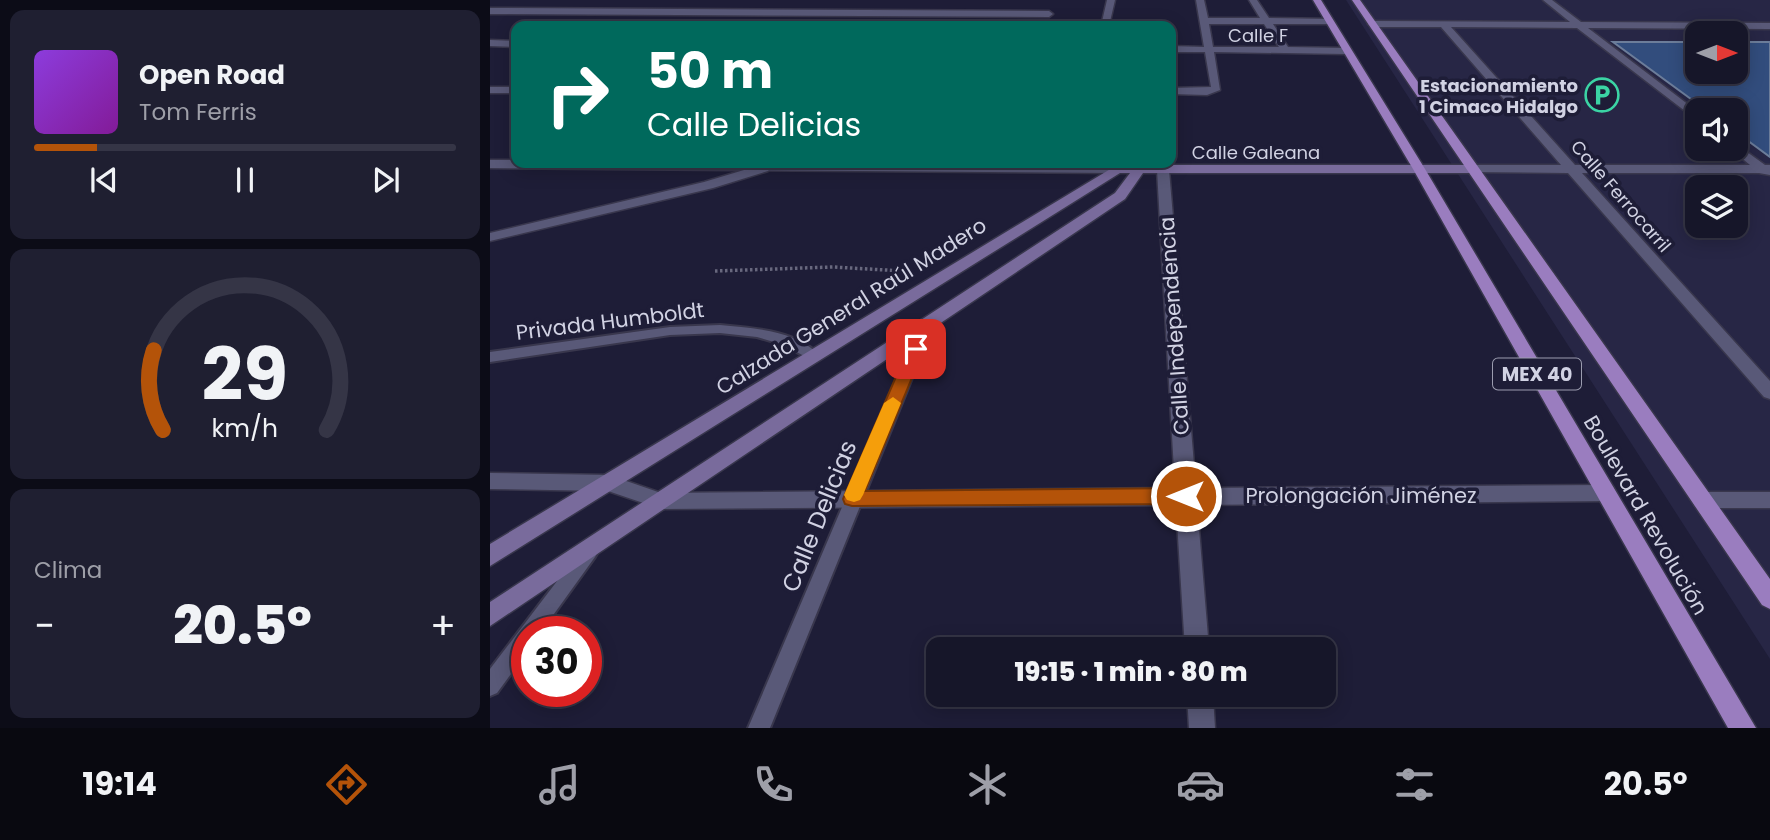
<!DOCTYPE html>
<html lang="es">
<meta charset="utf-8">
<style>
:root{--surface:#161629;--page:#1f1f31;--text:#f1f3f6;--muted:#9e9fa8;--line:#353546;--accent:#b45309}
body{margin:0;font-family:Poppins,sans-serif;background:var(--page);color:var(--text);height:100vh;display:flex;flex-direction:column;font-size:26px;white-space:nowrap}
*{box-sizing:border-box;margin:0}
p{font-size:23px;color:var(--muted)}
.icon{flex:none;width:38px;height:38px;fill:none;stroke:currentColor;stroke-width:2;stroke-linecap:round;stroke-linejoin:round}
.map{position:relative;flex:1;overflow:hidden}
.sheet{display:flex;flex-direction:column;gap:10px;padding:10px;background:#0c0c17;width:490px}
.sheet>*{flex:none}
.banner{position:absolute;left:21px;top:21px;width:665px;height:147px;border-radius:14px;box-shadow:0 4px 18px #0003,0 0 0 2px var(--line);background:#00695c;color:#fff;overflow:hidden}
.needle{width:46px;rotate:90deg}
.controls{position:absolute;left:1195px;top:21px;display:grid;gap:14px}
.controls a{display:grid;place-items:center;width:63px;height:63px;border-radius:14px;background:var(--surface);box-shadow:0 4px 18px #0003,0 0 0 2px var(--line);font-size:35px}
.speed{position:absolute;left:21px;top:616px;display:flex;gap:14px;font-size:35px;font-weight:700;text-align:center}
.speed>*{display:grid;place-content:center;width:91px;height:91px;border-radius:50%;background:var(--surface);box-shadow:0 4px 18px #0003,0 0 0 2px var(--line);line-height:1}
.speed .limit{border:10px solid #d22;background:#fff;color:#111}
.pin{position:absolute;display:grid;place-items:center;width:60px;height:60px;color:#fff;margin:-30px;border-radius:14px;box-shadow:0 4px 10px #0006}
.me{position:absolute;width:77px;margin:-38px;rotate:270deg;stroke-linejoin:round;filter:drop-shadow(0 0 5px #0008)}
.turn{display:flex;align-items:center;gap:24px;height:147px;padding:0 21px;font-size:32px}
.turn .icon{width:91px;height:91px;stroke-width:2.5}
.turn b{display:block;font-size:49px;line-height:60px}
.big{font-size:52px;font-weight:800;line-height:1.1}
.sheet .tile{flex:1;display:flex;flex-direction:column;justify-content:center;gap:10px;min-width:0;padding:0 24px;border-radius:14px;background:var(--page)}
.sheet .dial{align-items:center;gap:0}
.dial svg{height:182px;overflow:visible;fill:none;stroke:var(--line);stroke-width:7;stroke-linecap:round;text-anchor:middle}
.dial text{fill:var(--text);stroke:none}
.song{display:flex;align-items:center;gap:21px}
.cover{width:84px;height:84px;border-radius:10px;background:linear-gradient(135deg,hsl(270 70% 55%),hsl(290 70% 35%))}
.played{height:7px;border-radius:4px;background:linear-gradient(90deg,var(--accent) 15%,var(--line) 15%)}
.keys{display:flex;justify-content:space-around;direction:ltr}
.heat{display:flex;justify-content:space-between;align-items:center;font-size:38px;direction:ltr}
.trip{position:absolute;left:436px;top:637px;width:410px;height:70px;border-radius:14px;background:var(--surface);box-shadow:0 4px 18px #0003,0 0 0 2px var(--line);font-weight:800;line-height:70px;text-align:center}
.tab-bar{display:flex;height:112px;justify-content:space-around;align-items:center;background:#090910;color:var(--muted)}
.tab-bar .icon{width:49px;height:49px}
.tab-bar .selected{color:var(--accent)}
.tab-bar b{font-size:32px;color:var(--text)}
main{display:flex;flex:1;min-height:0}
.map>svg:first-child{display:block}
.built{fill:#272645;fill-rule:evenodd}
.building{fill:#324d7d;stroke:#6c7d9a;stroke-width:2}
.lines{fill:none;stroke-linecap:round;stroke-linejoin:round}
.service-casing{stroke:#39374d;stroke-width:4}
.minor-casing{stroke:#39374d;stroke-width:3}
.tertiary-casing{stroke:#39374d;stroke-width:3}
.secondary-casing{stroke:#39374d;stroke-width:3}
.primary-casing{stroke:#39374d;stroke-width:3}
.path{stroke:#68687e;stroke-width:3.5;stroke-dasharray:2.5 2.5;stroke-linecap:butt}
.service{fill:#595978;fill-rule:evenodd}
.minor{fill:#595978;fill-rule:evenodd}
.tertiary{fill:#595978;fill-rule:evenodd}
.secondary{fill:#796b9c;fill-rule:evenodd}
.primary{fill:#9a7dbf;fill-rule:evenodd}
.route{fill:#b45309;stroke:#753606;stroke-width:2}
.slow{fill:#f59e0b}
.labels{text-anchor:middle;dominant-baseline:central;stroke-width:7;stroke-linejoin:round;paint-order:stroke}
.far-street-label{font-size:18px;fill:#d1d2e3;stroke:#1e1d37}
.far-poi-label{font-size:18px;font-weight:bold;fill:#d1d2e3;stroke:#1e1d37;text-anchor:end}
.shield{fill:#1e1d37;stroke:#9b9caf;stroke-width:2}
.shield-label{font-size:19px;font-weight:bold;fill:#d1d2e3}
.street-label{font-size:21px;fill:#d1d2e3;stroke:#1e1d37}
.near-street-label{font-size:24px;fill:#d1d2e3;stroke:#1e1d37}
</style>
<main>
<section class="sheet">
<div class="tile">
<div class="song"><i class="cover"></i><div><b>Open Road</b><p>Tom Ferris</p></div></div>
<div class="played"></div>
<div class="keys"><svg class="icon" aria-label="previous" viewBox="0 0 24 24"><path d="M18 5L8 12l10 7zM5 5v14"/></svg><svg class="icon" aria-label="pause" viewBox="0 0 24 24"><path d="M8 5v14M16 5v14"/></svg><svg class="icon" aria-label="next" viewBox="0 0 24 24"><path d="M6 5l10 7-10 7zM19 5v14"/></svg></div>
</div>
<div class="tile dial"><svg viewBox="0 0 100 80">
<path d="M14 69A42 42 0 1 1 86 69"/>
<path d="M14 69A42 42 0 0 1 10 34" stroke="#b45309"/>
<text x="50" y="56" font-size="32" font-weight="700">29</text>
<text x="50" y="72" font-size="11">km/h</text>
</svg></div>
<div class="tile"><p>Clima</p>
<div class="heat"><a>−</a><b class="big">20.5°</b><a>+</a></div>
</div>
</section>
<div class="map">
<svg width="1280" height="728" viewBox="0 0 1280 728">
<rect width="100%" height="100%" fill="#1e1d37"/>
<path class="built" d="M856,0H1280V659ZM1208,33H1246V72H1208ZM1208,110H1246V149H1208ZM1208,187H1246V226H1208Z"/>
<path class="building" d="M1123,42H1208V72H1246V42H1280V157L1246,132V110H1216Z"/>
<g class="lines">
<defs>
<path id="service" d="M437,320L444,324L280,728H258L430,324Z
M230,325C262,328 307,330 330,356L323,361L294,345L267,337L230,333L180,335L0,362V352L180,327Z
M99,544L105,547L108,552L105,557L51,632H37V652L7,693L0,696V669L93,547Z"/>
<path id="minor" d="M617,0H625L619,26H611Z
M706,0H714L718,18H770L759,0H767L779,18L842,19L843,21L839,24H783L798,47L856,48L861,51L856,54L724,52L730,90L717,95L681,94V88L721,87L715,52H681V46L714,47ZM719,24H774L789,47H723Z
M1053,0H1062L1091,22L1280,23V29L1098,28L1208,112V121L1087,28L961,27L1085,165H1260L1241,149H1246V144L1275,165H1280V175L1269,173H1092L1280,381V399L1274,397L1078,173L979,172L977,169L983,165H1071L951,27H882L878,24L882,21L1080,22Z
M0,8L559,11L563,14L559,17L0,14Z
M0,40L26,41V47L0,46Z
M0,87H26V93H0Z
M274,164L280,168L278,171L223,188L0,241V233L214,182Z
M673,166L679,170L706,488L1116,485L1123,487L1126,493L1123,499L1116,501L707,505L719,649H695L686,505L171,509L118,491L0,489V473L119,475L171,493L685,488L667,170Z
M1212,492H1280V508H1212L1205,506L1202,500L1205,494Z
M697,695H723L725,728H699Z"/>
<path id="tertiary" d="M0,160H26V163L627,165L633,169L627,173L0,168Z"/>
<path id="secondary" d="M627,165H983L989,169L983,173H653L635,199L0,626V602L625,193L640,173H630L0,566V544Z"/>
<path id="primary" d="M823,0H831L935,169L1266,728H1238L923,169Z
M862,0H870L1280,579V609L1272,605Z"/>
</defs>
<use href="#service" class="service-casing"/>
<use href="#minor" class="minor-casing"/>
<use href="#tertiary" class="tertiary-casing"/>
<use href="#secondary" class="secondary-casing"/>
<use href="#primary" class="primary-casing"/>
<path class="path" d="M225,271L343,267L413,271"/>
<use href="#service" class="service"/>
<use href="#minor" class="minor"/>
<use href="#tertiary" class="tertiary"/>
<use href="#secondary" class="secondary"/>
<use href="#primary" class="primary"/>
</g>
<path class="route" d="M426,344L434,349L375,491L696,488L703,491L705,496L703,501L696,504L362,506L355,504L353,499L418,349Z"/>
<path class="slow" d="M403,397L411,403L373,495L370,500L364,502L357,500L354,495L394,403Z"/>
<defs>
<symbol id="parking-ring" viewBox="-11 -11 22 22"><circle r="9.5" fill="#1e1d37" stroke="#3bd4a4" stroke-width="1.5"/><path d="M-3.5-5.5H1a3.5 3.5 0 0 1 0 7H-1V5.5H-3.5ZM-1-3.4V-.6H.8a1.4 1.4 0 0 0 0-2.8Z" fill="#3bd4a4"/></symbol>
</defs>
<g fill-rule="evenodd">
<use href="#parking-ring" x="1093" y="76" width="38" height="38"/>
</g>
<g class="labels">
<g class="far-street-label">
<text x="768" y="35">Calle F</text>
<text x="766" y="152">Calle Galeana</text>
<text transform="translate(1131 196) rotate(49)">Calle Ferrocarril</text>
</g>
<g class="far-poi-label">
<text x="1088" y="85">Estacionamiento<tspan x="1088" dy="21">1 Cimaco Hidalgo</tspan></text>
</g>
<rect class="shield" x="1003" y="358.5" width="88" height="31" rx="5"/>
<g class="shield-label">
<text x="1047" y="374">MEX 40</text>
</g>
<g class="street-label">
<text transform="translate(361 306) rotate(-32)">Calzada General Raúl Madero</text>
<text transform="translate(120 321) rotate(-7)">Privada Humboldt</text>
<text transform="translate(684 326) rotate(-94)">Calle Independencia</text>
<text x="871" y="495">Prolongación Jiménez</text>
<text transform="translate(1156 515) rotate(60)">Boulevard Revolución</text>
</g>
<g class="near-street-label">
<text transform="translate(329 516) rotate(-68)">Calle Delicias</text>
</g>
</g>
</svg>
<div class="controls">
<a><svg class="needle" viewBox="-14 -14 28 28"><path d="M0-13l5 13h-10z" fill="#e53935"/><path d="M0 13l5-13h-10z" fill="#9e9fa8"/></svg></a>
<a><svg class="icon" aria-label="sound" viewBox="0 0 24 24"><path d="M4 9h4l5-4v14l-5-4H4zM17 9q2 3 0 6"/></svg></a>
<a><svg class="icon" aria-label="layers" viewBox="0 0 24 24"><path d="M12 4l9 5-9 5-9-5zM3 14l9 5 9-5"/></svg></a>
</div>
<div class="speed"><div class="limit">30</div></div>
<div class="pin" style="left:426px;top:349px;background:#d93025"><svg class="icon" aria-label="arrive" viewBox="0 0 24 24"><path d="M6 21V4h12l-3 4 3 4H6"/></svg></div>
<svg class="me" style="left:696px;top:496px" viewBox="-20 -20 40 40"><circle r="17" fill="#b45309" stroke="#fff" stroke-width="3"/><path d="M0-11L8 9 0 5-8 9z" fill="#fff"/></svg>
<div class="trip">19:15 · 1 min · 80 m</div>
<div class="banner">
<div class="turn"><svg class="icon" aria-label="right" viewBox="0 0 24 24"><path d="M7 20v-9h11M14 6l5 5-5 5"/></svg><div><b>50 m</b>Calle Delicias</div></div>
</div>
</div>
</main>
<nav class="tab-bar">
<b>19:14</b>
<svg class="icon selected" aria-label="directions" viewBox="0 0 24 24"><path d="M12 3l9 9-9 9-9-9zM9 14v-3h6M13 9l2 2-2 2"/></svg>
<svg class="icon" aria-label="music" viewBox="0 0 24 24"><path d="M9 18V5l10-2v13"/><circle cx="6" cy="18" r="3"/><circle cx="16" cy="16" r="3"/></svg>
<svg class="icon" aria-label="phone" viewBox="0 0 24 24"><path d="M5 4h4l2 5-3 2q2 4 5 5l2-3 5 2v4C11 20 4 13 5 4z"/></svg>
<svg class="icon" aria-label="climate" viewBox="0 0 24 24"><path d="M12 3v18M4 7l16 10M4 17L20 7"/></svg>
<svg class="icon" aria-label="car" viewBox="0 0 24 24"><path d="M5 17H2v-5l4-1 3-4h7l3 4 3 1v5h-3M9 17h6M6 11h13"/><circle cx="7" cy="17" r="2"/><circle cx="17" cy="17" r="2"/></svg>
<svg class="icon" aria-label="filters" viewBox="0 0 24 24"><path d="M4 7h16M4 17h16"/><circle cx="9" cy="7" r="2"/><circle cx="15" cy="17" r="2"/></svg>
<b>20.5°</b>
</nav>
